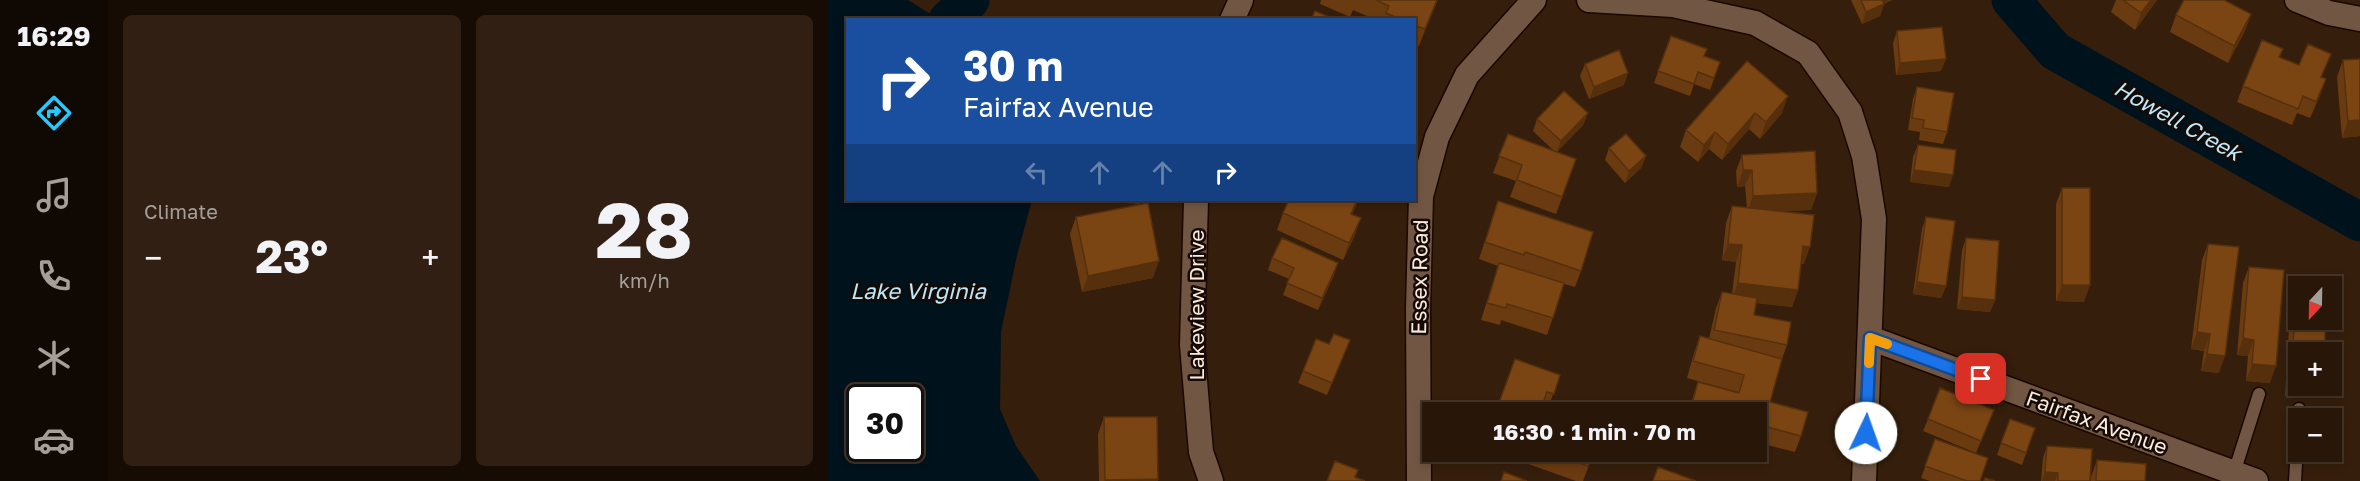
<!DOCTYPE html>
<meta charset="utf-8">
<style>
:root{--surface:#281608;--page:#301f12;--text:#f1f3f6;--muted:#a59f9c;--line:#443529;--accent:#25c9fe}
body{margin:0;font-family:"Golos Text",sans-serif;background:var(--page);color:var(--text);height:100vh;display:flex;flex-direction:column;font-size:22px;white-space:nowrap}
*{box-sizing:border-box;margin:0}
p{font-size:20px;color:var(--muted)}
.icon{flex:none;width:33px;height:33px;fill:none;stroke:currentColor;stroke-width:2;stroke-linecap:round;stroke-linejoin:round}
.map{position:relative;flex:1;overflow:hidden}
.details{display:flex;flex-direction:column;gap:15px;padding:15px;background:#160c04;width:720px}
.details>*{flex:none}
.hud{position:absolute;left:18px;top:18px;width:570px;height:183px;border-radius:0px;box-shadow:0 3px 9px #0003,0 0 0 2px var(--line);background:#1a4fa0;color:#fff;overflow:hidden}
.needle{width:39px;rotate:202deg}
.fabs{position:absolute;left:1460px;top:276px;display:grid;gap:12px}
.fabs a{display:grid;place-items:center;width:54px;height:54px;border-radius:0px;background:var(--surface);box-shadow:0 3px 9px #0003,0 0 0 2px var(--line);font-size:30px}
.speed{position:absolute;left:18px;top:384px;display:flex;gap:12px;font-size:30px;font-weight:700;text-align:center}
.speed>*{display:grid;place-content:center;width:78px;height:78px;border-radius:50%;background:var(--surface);box-shadow:0 3px 9px #0003,0 0 0 2px var(--line);line-height:1}
.speed .limit{border:3px solid #111;border-radius:9px;background:#fff;color:#111}
.pin{position:absolute;display:grid;place-items:center;width:51px;height:51px;color:#fff;margin:-26px;border-radius:12px;box-shadow:0 3px 9px #0006}
.me{position:absolute;width:66px;margin:-33px;rotate:3deg;stroke-linejoin:round;filter:drop-shadow(0 0 4px #0008)}
.turn{display:flex;align-items:center;gap:21px;height:126px;padding:0 18px;font-size:27px}
.turn .icon{width:78px;height:78px;stroke-width:2.5}
.turn b{display:block;font-size:42px;line-height:51px}
.lanes{display:flex;align-items:center;height:57px;padding:0 18px;background:#0003;justify-content:center;gap:30px;direction:ltr}
.lanes .off{opacity:.35}
.big{font-size:45px;font-weight:700;line-height:1.1}
.details .card{flex:1;display:flex;flex-direction:column;justify-content:center;gap:9px;min-width:0;padding:0 21px;border-radius:9px;background:var(--page)}
.details .dial{align-items:center;gap:0}
.dial b{font-size:78px;line-height:1}
.heat{display:flex;justify-content:space-between;align-items:center;font-size:33px;direction:ltr}
.details .tiles{flex:1;display:grid;gap:15px;grid-template-columns:repeat(2,1fr)}
.trip{position:absolute;left:594px;top:402px;width:345px;height:60px;border-radius:0px;background:var(--surface);box-shadow:0 3px 9px #0003,0 0 0 2px var(--line);font-weight:700;line-height:60px;text-align:center}
main{display:flex;flex:1;min-height:0}
.menu{display:flex;flex-direction:column;width:108px;justify-content:space-around;align-items:center;background:#100903;color:var(--muted)}
.menu .icon{width:42px;height:42px}
.menu .selected{color:var(--accent)}
.menu b{font-size:27px;color:var(--text)}
.map>svg:first-child{display:block}
.water{fill:#00121c;fill-rule:evenodd}
.lines{fill:none;stroke-linecap:round;stroke-linejoin:round}
.river{stroke:#00121c;stroke-width:39}
.lane-casing{stroke:#1b0700;stroke-width:15}
.street-casing{stroke:#1b0700;stroke-width:27}
.lane{stroke:#715643;stroke-width:12}
.street{stroke:#715643;stroke-width:24}
.wall{fill:#6a3b10}
.shaded-wall{fill:#56300d}
.building{fill:#7b4513;stroke:#56300d;stroke-width:1.5}
.route-casing{stroke:#114b97;stroke-width:15}
.route{stroke:#1a73e8;stroke-width:10}
.slow{stroke:#f59e0b;stroke-width:10}
.labels{text-anchor:middle;dominant-baseline:central;stroke-width:5;stroke-linejoin:round;paint-order:stroke}
.street-label{font-size:21px;fill:#faeadf;stroke:#150a04}
.water-label{font-size:22px;font-style:italic;fill:#bee8fb;stroke:#150a04}
</style>
<main>
<nav class="menu">
<b>16:29</b>
<svg class="icon selected" aria-label="directions" viewBox="0 0 24 24"><path d="M12 3l9 9-9 9-9-9zM9 14v-3h6M13 9l2 2-2 2"/></svg>
<svg class="icon" aria-label="music" viewBox="0 0 24 24"><path d="M9 18V5l10-2v13"/><circle cx="6" cy="18" r="3"/><circle cx="16" cy="16" r="3"/></svg>
<svg class="icon" aria-label="phone" viewBox="0 0 24 24"><path d="M5 4h4l2 5-3 2q2 4 5 5l2-3 5 2v4C11 20 4 13 5 4z"/></svg>
<svg class="icon" aria-label="climate" viewBox="0 0 24 24"><path d="M12 3v18M4 7l16 10M4 17L20 7"/></svg>
<svg class="icon" aria-label="car" viewBox="0 0 24 24"><path d="M5 17H2v-5l4-1 3-4h7l3 4 3 1v5h-3M9 17h6M6 11h13"/><circle cx="7" cy="17" r="2"/><circle cx="17" cy="17" r="2"/></svg>
</nav>
<section class="details">
<div class="tiles">
<div class="card"><p>Climate</p>
<div class="heat"><a>−</a><b class="big">23°</b><a>+</a></div>
</div>
<div class="card dial"><b>28</b><p>km/h</p></div>
</div>
</section>
<div class="map">
<svg width="1532" height="481" viewBox="0 0 1532 481">
<rect width="100%" height="100%" fill="#351e0b"/>
<path class="water" d="M0,0H80L110,19L20,20V200H204L189,255L173,332L172,409L188,446L212,481H0ZM32,398H82V448H32Z"/>
<g class="lines">
<path class="river" d="M1183,0L1227,51L1532,222
M120,20L142,0"/>
<defs>
<path id="lane" d="M1471,418V409
M1406,473L1431,394
M1467,481L1470,430"/>
<path id="street" d="M761,0L845,5L927,23L980,53L1022,112L1036,156L1046,219L1036,481
M1469,0L1501,13L1532,19
M404,20L413,0
M368,200L364,345L373,452L383,481
M1042,338L1428,481
M591,481L590,308L593,196L609,137L639,75L706,0"/>
</defs>
<use href="#lane" class="lane-casing"/>
<use href="#street" class="street-casing"/>
<use href="#lane" class="lane"/>
<use href="#street" class="street"/>
</g>
<path class="wall" d="M493,0H609L591,46L586,44V20H548L525,10L522,17L492,4Z
M1023,0H1064L1056,4L1052,16L1034,24Z
M1288,0H1329L1307,30L1283,12Z
M1423,14L1417,31L1400,63L1342,32L1348,15Z
M1069,31L1113,71L1068,75L1065,43Z
M843,36L876,56L892,62L882,90L866,84L862,96L826,83Z
M1455,49L1452,57L1494,77L1492,96L1482,118L1469,113L1464,125L1409,102L1415,86Z
M1515,60L1532,136L1514,138L1509,77Z
M919,61L954,113L932,139L921,129L894,160L881,149L870,162L852,147L858,130Z
M757,64L796,85L761,99L752,76Z
M1089,87L1119,132L1115,144L1091,140L1092,132L1080,130L1085,99Z
M760,113L755,125L729,152L748,159L728,214L682,197L688,181L665,173L680,134L726,151L705,131L709,119Z
M1090,145L1121,187L1082,182L1085,157Z
M781,148L818,156L813,168L797,183L777,160Z
M914,155L989,193L983,210L948,211L976,264H973L970,290L964,307L928,303L926,315L959,345L954,359L942,402L973,436L967,452L928,442V412H860L870,382L910,393V392L859,378L866,353L872,336L881,339L888,308L894,292L904,294L908,262L894,260L898,223L904,206L919,208L917,186L909,187L908,171Z
M1234,188L1256,302L1228,301V204Z
M670,201L753,271L747,287L736,284L719,335L673,320L672,325L653,320L670,266L651,259Z
M528,206L524,214L527,235L515,260L449,230L455,213Z
M248,217L325,278L254,292L242,234Z
M1098,217L1118,286L1113,298L1085,294L1094,229Z
M1138,238L1167,300L1162,312L1129,309L1134,250Z
M1380,244L1391,373L1373,371L1376,351L1363,349L1374,260Z
M444,258L506,275L490,310L455,295L461,279L440,270Z
M1421,267L1442,383L1418,381L1420,356L1409,355L1415,283Z
M1469,278L1488,398L1457,396L1463,295Z
M517,352L499,395L470,383L475,371Z
M687,359L732,375L719,411L713,409L712,411L716,412H667Z
M276,417L330,479V481H271L270,434Z
M1100,419L1161,422L1148,453L1095,431Z
M1207,428L1194,465L1169,455L1173,443Z
M1107,439L1152,481H1102L1093,478Z
M1219,446L1262,481H1213L1215,458Z
M666,452H766L755,481H748Z
M1269,460L1317,481H1263V477Z"/>
<path class="shaded-wall" d="M609,0L607,7L591,46L597,29Z
M1051,0H1064L1048,8Z
M1323,0H1329L1307,30L1313,13Z
M1056,4L1052,16L1034,24L1038,12Z
M1423,14L1417,31L1400,63L1406,46Z
M1118,59L1113,71L1068,75L1072,63Z
M800,73L796,85L761,99L766,87Z
M1498,79L1492,96L1482,118L1488,102Z
M960,96L954,113L932,139L938,122Z
M760,113L755,125L728,153L733,141Z
M927,113L921,129L894,160L900,144Z
M1532,120V136L1514,138L1520,121Z
M887,132L881,149L870,162L876,145Z
M818,156L813,168L797,183L801,171Z
M915,170H924L917,186L909,187Z
M1086,170L1125,175L1121,187L1082,182Z
M989,193L983,210L919,213L925,196Z
M263,200H312L311,204Z
M529,200H530L528,206L517,230Z
M533,218L527,235L515,260L521,243Z
M900,244L914,245L908,262L894,260Z
M975,246L982,247L976,264L969,263Z
M331,261L325,278L254,292L260,276Z
M510,263L506,275L490,310L494,298Z
M1089,282L1118,286L1113,298L1085,294Z
M910,283L970,290L964,307L903,300Z
M1234,285H1262L1256,302L1228,301Z
M1134,297L1167,300L1162,312L1129,309Z
M1369,332L1382,334L1376,351L1363,349Z
M1415,338L1426,340L1420,356L1409,355Z
M1379,354L1397,356L1391,373L1373,371Z
M1424,364L1448,366L1442,383L1418,381Z
M1463,379L1470,380V386H1493L1488,398L1457,396Z
M1217,472L1230,473L1227,481H1214Z
M330,479V481H277V480Z"/>
<path class="building" d="M548,0H609L597,29L586,25V20H574L558,13L561,6Z
M1033,0H1054L1056,4L1038,12Z
M1295,0H1323L1313,13Z
M1356,0H1396L1423,14L1406,46L1348,15Z
M487,11L508,20H483Z
M1114,27L1118,59L1072,63L1069,31Z
M843,36L879,49L876,56L892,62L886,78L870,72L866,84L830,71Z
M1434,40L1455,49L1451,57L1471,65L1480,44L1503,54L1493,77L1498,79L1488,102L1475,96L1470,109L1415,86Z
M791,50L800,73L766,87L757,64Z
M1532,59V120L1520,121L1515,60Z
M919,61L960,96L938,122L927,113L900,144L887,132L876,145L858,130Z
M1089,87L1126,93L1119,132L1095,128L1096,120L1084,118Z
M736,91L760,113L733,141L709,119Z
M680,134L748,159L734,197L689,180L694,165L671,156Z
M798,134L818,156L801,171L781,148Z
M1090,145L1128,150L1125,175L1086,170Z
M987,151L989,193L925,196L924,170H915L914,155Z
M1234,188H1262V285H1234Z
M461,200H529L523,214L533,218L521,243L455,213Z
M670,201L765,232L753,271L697,252L696,255L657,242Z
M320,203L331,261L260,276L248,217Z
M904,206L986,215L982,247L975,246L970,290L910,283L914,245L900,244Z
M1098,217L1127,221L1118,286L1089,282Z
M454,238L510,263L494,298L459,283L466,268L444,258Z
M1138,238L1171,241L1167,300L1134,297Z
M1380,244L1411,247L1397,356L1379,354L1382,334L1369,332Z
M671,263L736,283L725,318L679,304L678,308L659,303Z
M1421,267L1456,270L1448,366L1424,364L1426,340L1415,338Z
M1469,278L1500,280V286H1470V320H1498L1496,352H1470V380L1463,379Z
M894,292L929,298L926,315L963,322L959,345L886,330Z
M506,334L522,340L504,383L475,371L488,339L501,344Z
M872,336L954,359L942,402L980,412L973,436L928,424V412H886L863,407L870,382L911,393L916,375L865,361Z
M687,359L732,375L726,394L719,392L712,411L716,412H672L668,411Z
M1112,388L1166,410L1153,441L1100,419Z
M276,417H329L330,479L277,480Z
M1182,419L1207,428L1198,453L1173,443Z
M1107,439L1160,458L1152,481H1139L1097,466Z
M1219,446L1264,449L1262,481H1230V473L1217,472Z
M719,452H766L760,466Z
M1269,460L1318,464L1317,481H1268Z
M507,461L530,470L527,477L537,481H499Z
M830,467L868,481H825Z
M676,472L699,481H673Z
M1157,478L1167,481H1156Z"/>
<g class="lines">
<defs>
<path id="route" d="M1038,433L1042,338L1153,379"/>
</defs>
<use href="#route" class="route-casing"/>
<use href="#route" class="route"/>
<path class="slow" d="M1041,363L1042,338L1059,344"/>
</g>
<g class="labels">
<g class="street-label">
<text transform="translate(591 277) rotate(-89)">Essex Road</text>
<text transform="translate(368 305) rotate(-90)">Lakeview Drive</text>
<text transform="translate(1269 422) rotate(20)">Fairfax Avenue</text>
</g>
<g class="water-label">
<text transform="translate(1350 120) rotate(29)">Howell Creek</text>
<text x="90" y="290">Lake Virginia</text>
</g>
</g>
</svg>
<div class="fabs">
<a><svg class="needle" viewBox="-14 -14 28 28"><path d="M0-13l5 13h-10z" fill="#e53935"/><path d="M0 13l5-13h-10z" fill="#a59f9c"/></svg></a>
<a>+</a>
<a>−</a>
</div>
<div class="speed"><div class="limit">30</div></div>
<div class="pin" style="left:1153px;top:379px;background:#d93025"><svg class="icon" aria-label="arrive" viewBox="0 0 24 24"><path d="M6 21V4h12l-3 4 3 4H6"/></svg></div>
<svg class="me" style="left:1038px;top:433px" viewBox="-20 -20 40 40"><circle r="19" fill="#fff"/><path d="M0-13L10 11 0 6-10 11z" fill="#1a73e8"/></svg>
<div class="trip">16:30 · 1 min · 70 m</div>
<div class="hud">
<div class="turn"><svg class="icon" aria-label="right" viewBox="0 0 24 24"><path d="M7 20v-9h11M14 6l5 5-5 5"/></svg><div><b>30 m</b>Fairfax Avenue</div></div>
<div class="lanes"><svg class="icon off" aria-label="left" viewBox="0 0 24 24"><path d="M17 20v-9H6M10 6l-5 5 5 5"/></svg><svg class="icon off" aria-label="ahead" viewBox="0 0 24 24"><path d="M12 20V5M6 11l6-6 6 6"/></svg><svg class="icon off" aria-label="ahead" viewBox="0 0 24 24"><path d="M12 20V5M6 11l6-6 6 6"/></svg><svg class="icon" aria-label="right" viewBox="0 0 24 24"><path d="M7 20v-9h11M14 6l5 5-5 5"/></svg></div>
</div>
</div>
</main>
